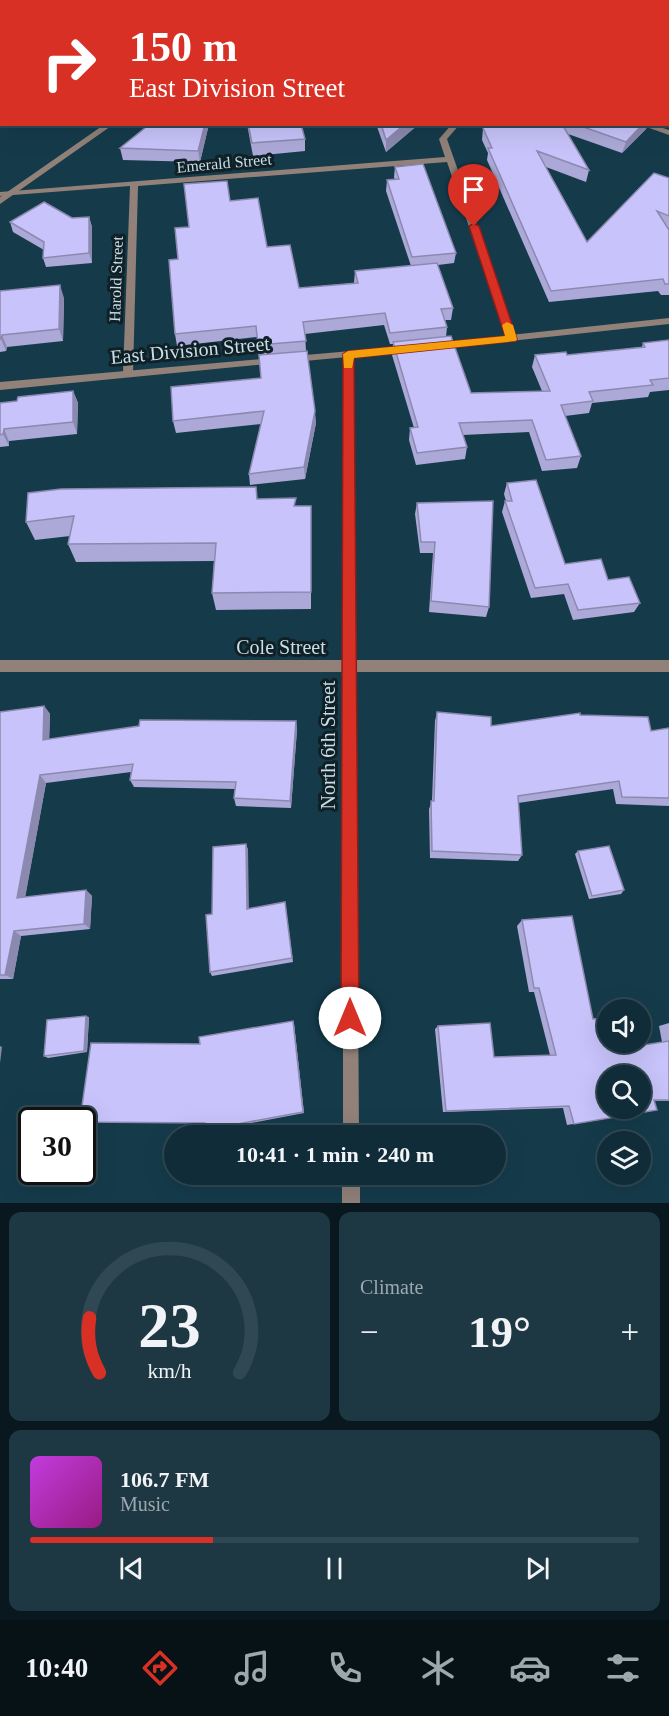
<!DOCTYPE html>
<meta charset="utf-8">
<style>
:root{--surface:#102c38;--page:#1e3843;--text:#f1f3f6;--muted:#9ca7ae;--line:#304853;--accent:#d93025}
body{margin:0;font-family:"Times New Roman",serif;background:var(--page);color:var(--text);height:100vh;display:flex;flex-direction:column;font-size:22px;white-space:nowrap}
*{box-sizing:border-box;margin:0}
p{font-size:20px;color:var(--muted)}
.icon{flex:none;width:33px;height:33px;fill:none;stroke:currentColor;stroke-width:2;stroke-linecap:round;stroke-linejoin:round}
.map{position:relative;height:1203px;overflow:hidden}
.side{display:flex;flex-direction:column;gap:9px;padding:9px;background:#09181f;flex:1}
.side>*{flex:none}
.banner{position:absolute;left:0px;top:0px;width:669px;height:126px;box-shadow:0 6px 24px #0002,0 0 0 2px var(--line);background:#d93025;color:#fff;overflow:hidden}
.tools{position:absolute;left:597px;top:999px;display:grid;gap:12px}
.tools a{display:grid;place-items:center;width:54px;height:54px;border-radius:50%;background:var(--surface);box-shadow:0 6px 24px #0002,0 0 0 2px var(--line);font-size:30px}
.speed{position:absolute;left:18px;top:1107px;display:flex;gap:12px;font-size:30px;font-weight:700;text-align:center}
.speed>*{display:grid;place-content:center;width:78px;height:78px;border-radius:50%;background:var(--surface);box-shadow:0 6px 24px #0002,0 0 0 2px var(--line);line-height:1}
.speed .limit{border:3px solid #111;border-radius:9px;background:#fff;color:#111}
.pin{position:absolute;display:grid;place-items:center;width:51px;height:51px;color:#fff;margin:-62px -26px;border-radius:50% 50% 50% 0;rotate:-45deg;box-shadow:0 0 6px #0007}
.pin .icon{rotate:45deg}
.me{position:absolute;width:66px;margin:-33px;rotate:0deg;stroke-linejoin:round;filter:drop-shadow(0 0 4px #0008)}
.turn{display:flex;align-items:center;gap:21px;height:126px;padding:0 30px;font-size:27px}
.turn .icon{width:78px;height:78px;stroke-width:2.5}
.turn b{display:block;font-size:42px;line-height:51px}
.big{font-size:45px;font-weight:700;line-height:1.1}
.side .tile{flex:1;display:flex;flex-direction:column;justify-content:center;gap:9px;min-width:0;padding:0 21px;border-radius:12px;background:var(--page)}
.side .dial{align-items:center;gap:0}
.dial svg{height:156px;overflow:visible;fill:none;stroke:var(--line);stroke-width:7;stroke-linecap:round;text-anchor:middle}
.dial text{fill:var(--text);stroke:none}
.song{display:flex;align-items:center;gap:18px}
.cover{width:72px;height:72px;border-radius:9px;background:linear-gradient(135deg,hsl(290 70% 55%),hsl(310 70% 35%))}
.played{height:6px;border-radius:3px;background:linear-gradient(90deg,var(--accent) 30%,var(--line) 30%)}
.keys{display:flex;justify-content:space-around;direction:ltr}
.heat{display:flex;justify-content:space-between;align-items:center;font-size:33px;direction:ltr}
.side .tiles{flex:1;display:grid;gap:9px;grid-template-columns:1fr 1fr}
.tile:last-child{grid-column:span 2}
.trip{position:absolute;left:164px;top:1125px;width:342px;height:60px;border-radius:30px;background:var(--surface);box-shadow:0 6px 24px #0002,0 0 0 2px var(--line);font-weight:700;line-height:60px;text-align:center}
.tabs{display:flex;height:96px;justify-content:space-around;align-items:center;background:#061216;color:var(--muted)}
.tabs .icon{width:42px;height:42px}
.tabs .active{color:var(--accent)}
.tabs b{font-size:27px;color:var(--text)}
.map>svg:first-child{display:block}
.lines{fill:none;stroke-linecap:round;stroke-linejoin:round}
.minor{fill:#918179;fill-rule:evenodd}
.tertiary{fill:#918179;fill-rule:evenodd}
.wall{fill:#aca9d8}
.shaded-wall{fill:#8c89b0}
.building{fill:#c8c4fb;stroke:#8c89b0;stroke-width:1.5;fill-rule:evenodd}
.route{fill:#d93025;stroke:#8d1f18;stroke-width:1.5}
.slow{fill:#f59e0b}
.labels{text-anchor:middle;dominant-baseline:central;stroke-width:6;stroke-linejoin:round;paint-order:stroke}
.far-street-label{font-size:16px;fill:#cadee7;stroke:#102027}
.street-label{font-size:20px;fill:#cadee7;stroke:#102027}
</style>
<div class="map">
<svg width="669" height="1203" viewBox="0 0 669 1203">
<rect width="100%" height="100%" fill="#153b4b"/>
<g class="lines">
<path class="minor" d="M558,0L569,2H559Z
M582,0H588L581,2Z
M452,124H460L447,139L517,339L515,341H509L507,339L447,162L138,186L133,373L128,376L123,373L130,186L0,196V192L445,157L439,139Z
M638,124H650L669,130V135Z
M348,351L353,354L355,660H669V672H356L359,1136H343V672H0V660H343V354Z
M342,1174H360V1203H342Z"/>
<path class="tertiary" d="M290,0H297L289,2Z
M105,124H114L0,204V197Z
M669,318V324L437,349L432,346L437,343Z
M408,346L411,347V351L294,362L289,359L294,356Z
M274,358L277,359V363L0,390V382Z"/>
</g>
<path class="wall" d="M171,0H219L217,2H172Z
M610,0H669V115L668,114V2H615Z
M0,32L2,33V86H0Z
M150,124H209L200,162L123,160L120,148Z
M247,124H301L305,139V151L253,156Z
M376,124H419L386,152Z
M487,124H648L646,129L622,153L568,134L589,170L586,182L546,167L587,242L669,178V229L668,228L669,230V295H661L658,291L549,302L487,160L488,153L482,140L483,128Z
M395,167L456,253L454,263L438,265L453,308L451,320H445L447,327L446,337L471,393L542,391L532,367L535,355H567L642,347L643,343L669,340V390L650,392L648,397L592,403L589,413L565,416L581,456L577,468L542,471L529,432L463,435L467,447L465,459L416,465L409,440L410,428H414L392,355L393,344H390L384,325L305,334L306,351L316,423L305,479L250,485L249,474L261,424L176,433L173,421L261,378L257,337L177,346L175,334L178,259L189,227L230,201L299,288L354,283L355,271L411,266L386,191L387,180H395L394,177Z
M89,217L92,227V263L46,267L43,258L44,250L13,232L10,222Z
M0,291L64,298L63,341L7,347L6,351L0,352V354Z
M73,391L78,403L77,434L9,441V446L0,447V403L17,401Z
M507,483L565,564L608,580L640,603L634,612L573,620L564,594L531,598L502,512L505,501H506L504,494Z
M28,493L258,499L296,506L311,525V609L216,610L212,593L214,561L76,562L68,544L70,536L35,540L26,522Z
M417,503L489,607L486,617L429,612L433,553H420L415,514Z
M44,706L50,714L49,739L296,721L297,730L291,808L236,806L234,798L235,789L134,787L130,780L131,772L46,783L25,897L86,890L92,896L90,929L21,936L13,979H0V712Z
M437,712L491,726L580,715L651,731L669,728V806L616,804L613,789L518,803L522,855L518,861L430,858L429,809L432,801L435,721Z
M246,844L248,850V908H286L293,962L212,976L210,972L212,914Z
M578,851L624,890L621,894L589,899L575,854Z
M522,920L593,1019L613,1050L662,1042L659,1026L669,1023V1101H654L657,1110L567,1125L563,1108L443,1112L435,1029L438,1026L494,1057L550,1055L534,992H529L517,926Z
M89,1017L87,1052L48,1058L44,1056Z
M294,1024L304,1113L208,1131L205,1130V1123L82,1122L200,1044Z"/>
<path class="shaded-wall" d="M206,0H219L217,2H204Z
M205,124H209L200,162L198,151Z
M405,124H419L386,152V140Z
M643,124H648L646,129L622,153L626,142Z
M89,217L92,227V263L89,253Z
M60,285L64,298L63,341L59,329Z
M2,335L7,347L6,351L1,339Z
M73,391L78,403L77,434L73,422Z
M315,411L316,423L305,479L304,467Z
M4,429L9,441V446L3,434Z
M44,706L50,714L49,748L43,740Z
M296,721L297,730L291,808L290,801Z
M40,775L46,783L24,904L17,898Z
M246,844L248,850L249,914L247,909Z
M86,890L92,896L90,929L84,924Z
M14,931L21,936L13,979L5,975Z
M86,1016L89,1017L87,1052L84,1051Z
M293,1021L294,1024L304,1113L303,1112Z
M0,1046L2,1047L0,1063Z"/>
<path class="building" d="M188,0H206L204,2Z
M344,0H545L543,2H349Z
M650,0H669V102H668V2H655Z
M0,32L2,33V77H0Z
M150,124H205L198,151L120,148Z
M248,124H301L305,139L252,143Z
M381,124H405L386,140Z
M487,124H562L589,170L537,151L587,242L654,173L669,178V216L657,211L669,230V284H665L663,279L551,291L488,148H492L483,128Z
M575,124H643L626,142Z
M423,164L456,253L412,257L387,180L399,179L395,167Z
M227,181L230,201L258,198L267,247L290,245L299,288L358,283L355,271L437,263L453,308L441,309L447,327L390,333L385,313L303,322L306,341L258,345L256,326L175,334L169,260L178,259L175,228L189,227L184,184Z
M44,202L72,218L89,217V253L43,258L44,242L10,222Z
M60,285L59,329L2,335L1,339H0V291Z
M451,336L471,393L550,391L535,355L566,352L567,355L645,347L643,343L669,340V378L650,380L653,385L589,392L593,401L561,405L581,456L546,460L532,420L459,423L467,447L417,453L410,428L418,427L393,342Z
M307,351L315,411L304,467L249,474L264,411L173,421L171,387L261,378L259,355Z
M73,391V422L4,429L3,434L0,435V403L17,401L18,397Z
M536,480L565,564L601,559L608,580L629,577L640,603L578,610L568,584L535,588L505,501H512L507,483Z
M256,487L257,499L296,498L294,506H311V592L212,593L216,543L68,544L74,516L26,522L28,493L61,489Z
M493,501L489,607L431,601L435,542H421L417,503Z
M44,706L43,740L139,726L140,720L296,721L290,801L234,798L236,782L130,780L133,764L40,775L17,898L86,890L84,924L14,931L5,975H0V712Z
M437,712L491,717V726L580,713V715L648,717L651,731L669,728V798L622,797L619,781L518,796L522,855L432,851L431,801H434Z
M246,844L247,909L285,902L292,958L210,972L206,915L212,914L213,847Z
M609,846L624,890L592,896L578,851Z
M572,916L593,1019L604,1018L608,1032V1042H611L613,1050L669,1041V1100H654L657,1110L574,1124L569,1106L446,1111L438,1026L490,1023L494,1057L556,1055L539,988H534L522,920ZM608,1076H640V1108H608Z
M86,1016L84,1051L44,1056L47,1020Z
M293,1021L303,1112L205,1130V1123L82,1122V1120H80L91,1043L200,1044L199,1037Z"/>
<path class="route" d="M474,223L479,226L517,339L516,341L354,358L359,1018L357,1025L350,1027L344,1025L341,1018L343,354L348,351L505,336L469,226Z"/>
<path class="slow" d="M507,322L513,325L517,339L516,341L354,358L352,368H344L343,354L348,351L505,336L502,325Z"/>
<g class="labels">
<g class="far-street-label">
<text transform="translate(224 163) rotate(-5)">Emerald Street</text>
<text transform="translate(116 279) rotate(-88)">Harold Street</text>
</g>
<g class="street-label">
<text transform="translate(190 350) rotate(-5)">East Division Street</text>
<text x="281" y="647">Cole Street</text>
<text transform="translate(328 745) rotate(-90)">North 6th Street</text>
</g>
</g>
</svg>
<div class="tools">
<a><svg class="icon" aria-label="sound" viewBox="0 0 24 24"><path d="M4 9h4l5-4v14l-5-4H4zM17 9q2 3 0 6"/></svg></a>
<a><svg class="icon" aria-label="search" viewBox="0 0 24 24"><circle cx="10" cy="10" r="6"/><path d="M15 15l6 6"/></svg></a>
<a><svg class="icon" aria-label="layers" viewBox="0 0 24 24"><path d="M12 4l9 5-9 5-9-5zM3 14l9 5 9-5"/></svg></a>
</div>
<div class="speed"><div class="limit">30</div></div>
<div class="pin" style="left:474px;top:226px;background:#d93025"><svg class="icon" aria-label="arrive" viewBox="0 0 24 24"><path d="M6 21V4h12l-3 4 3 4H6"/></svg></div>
<svg class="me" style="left:350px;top:1018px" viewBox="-20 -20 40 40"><circle r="19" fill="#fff"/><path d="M0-13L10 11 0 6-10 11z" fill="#d93025"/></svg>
<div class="trip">10:41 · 1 min · 240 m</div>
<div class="banner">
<div class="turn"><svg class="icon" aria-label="right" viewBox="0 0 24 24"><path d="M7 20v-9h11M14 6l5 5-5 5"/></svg><div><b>150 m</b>East Division Street</div></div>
</div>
</div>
<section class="side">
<div class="tiles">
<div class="tile dial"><svg viewBox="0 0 100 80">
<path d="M14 69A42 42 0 1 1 86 69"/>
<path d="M14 69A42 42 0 0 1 9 41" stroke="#d93025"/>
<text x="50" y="56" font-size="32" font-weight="700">23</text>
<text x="50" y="72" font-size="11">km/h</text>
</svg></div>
<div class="tile"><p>Climate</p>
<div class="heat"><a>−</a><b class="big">19°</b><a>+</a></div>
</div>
<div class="tile">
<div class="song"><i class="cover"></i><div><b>106.7 FM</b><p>Music</p></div></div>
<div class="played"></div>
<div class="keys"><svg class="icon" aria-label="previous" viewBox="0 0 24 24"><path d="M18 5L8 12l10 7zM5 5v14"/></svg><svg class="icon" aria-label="pause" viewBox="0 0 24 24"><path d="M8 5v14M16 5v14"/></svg><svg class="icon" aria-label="next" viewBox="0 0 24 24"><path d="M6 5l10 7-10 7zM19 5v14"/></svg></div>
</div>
</div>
</section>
<nav class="tabs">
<b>10:40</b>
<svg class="icon active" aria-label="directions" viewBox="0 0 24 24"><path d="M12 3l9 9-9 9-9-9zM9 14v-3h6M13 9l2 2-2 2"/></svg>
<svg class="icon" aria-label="music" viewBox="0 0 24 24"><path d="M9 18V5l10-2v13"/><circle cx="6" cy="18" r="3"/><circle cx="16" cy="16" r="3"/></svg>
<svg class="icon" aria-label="phone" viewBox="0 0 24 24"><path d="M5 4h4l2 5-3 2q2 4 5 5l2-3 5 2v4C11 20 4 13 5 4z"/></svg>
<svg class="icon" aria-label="climate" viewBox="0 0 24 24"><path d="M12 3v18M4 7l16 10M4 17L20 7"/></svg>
<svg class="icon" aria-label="car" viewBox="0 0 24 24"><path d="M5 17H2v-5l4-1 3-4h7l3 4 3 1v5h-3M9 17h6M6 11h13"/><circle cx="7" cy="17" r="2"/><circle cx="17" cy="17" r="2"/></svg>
<svg class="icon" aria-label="filters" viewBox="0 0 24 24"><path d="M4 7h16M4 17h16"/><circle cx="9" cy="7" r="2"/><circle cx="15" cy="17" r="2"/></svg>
</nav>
